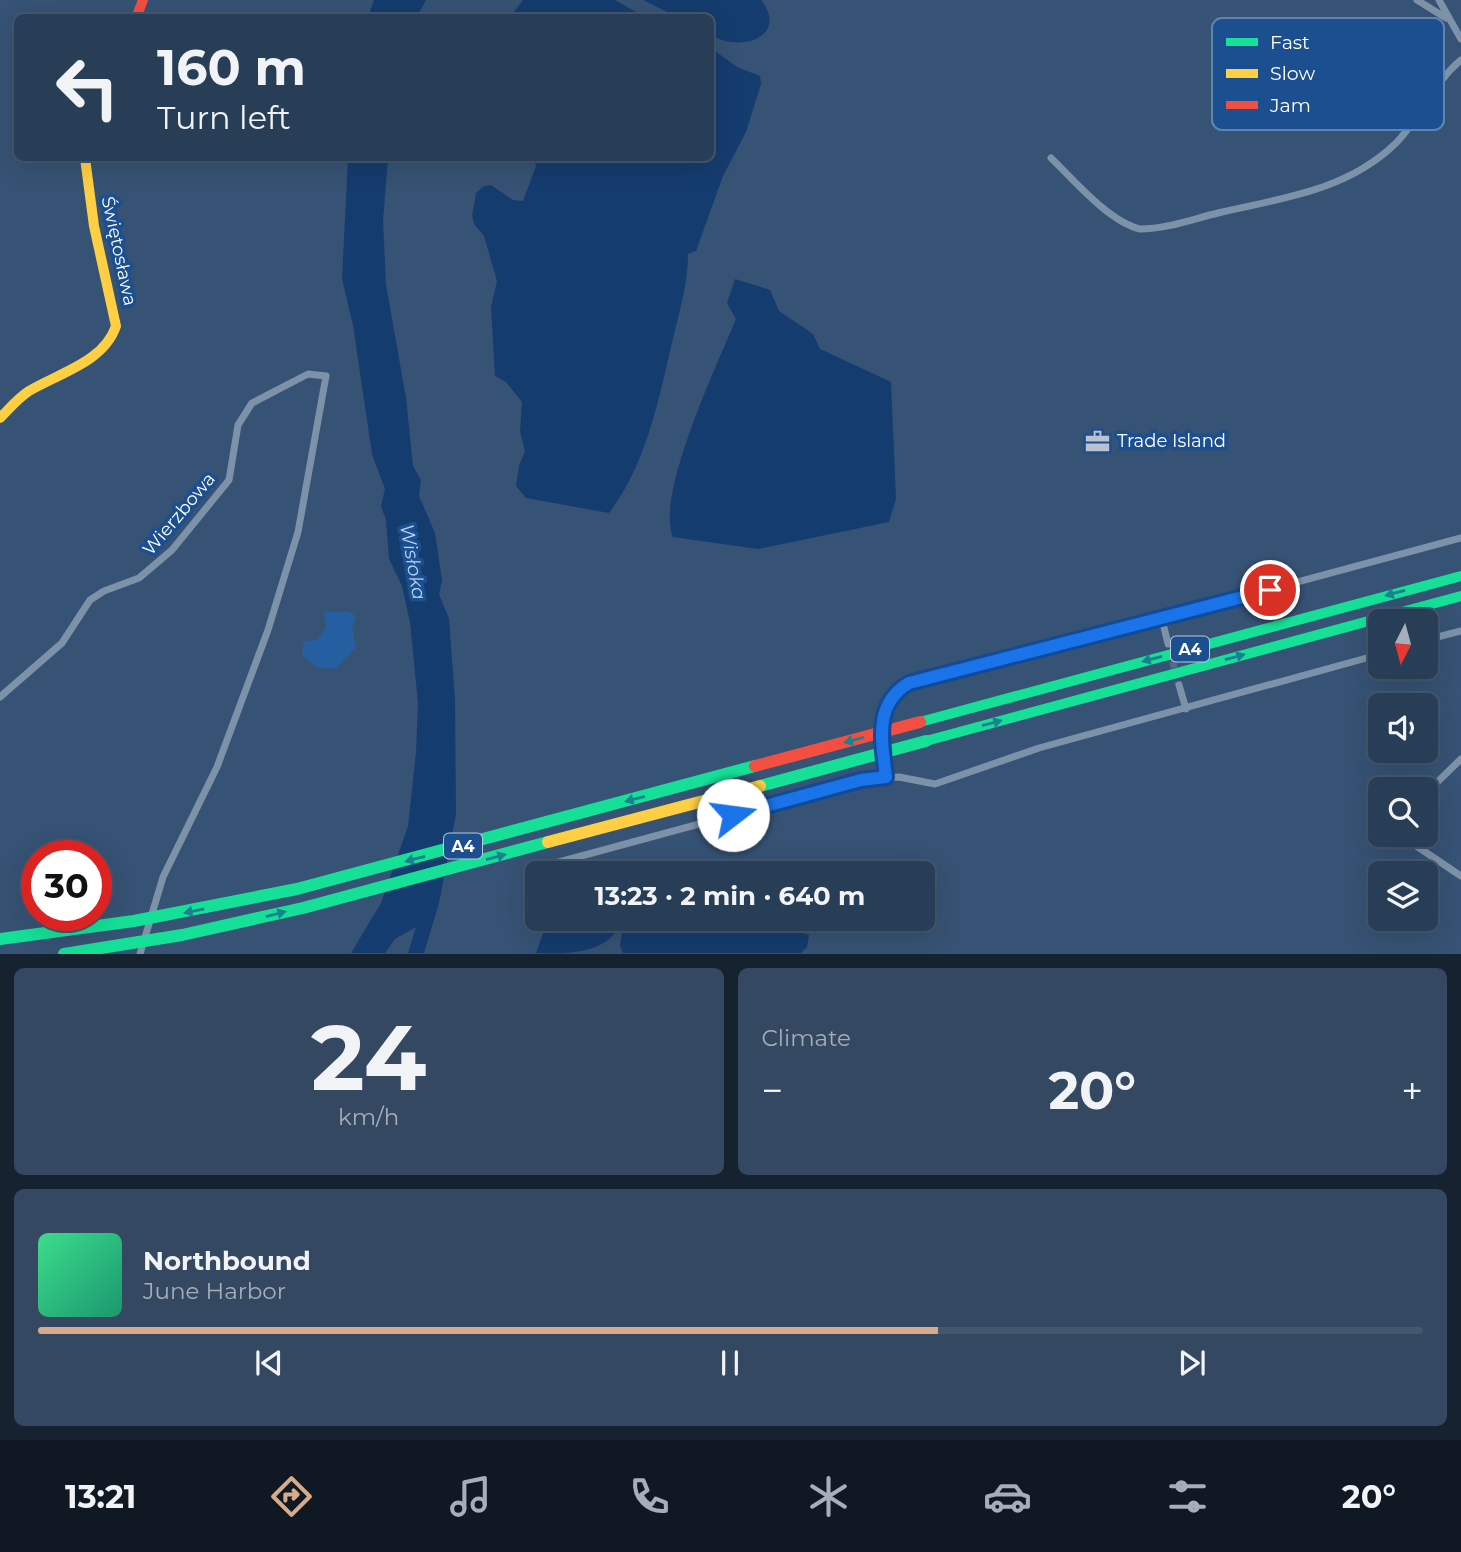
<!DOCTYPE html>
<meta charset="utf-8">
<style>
:root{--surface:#283e57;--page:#344961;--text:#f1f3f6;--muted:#a5aeba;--line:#44576d;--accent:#d6ab8b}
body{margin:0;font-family:Montserrat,sans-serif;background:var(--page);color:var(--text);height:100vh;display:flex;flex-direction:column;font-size:26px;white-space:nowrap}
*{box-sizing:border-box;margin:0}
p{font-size:23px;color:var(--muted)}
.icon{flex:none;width:38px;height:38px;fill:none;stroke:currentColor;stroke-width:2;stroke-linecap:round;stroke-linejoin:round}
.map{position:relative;height:954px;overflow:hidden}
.drawer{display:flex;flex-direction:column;gap:14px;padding:14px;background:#162230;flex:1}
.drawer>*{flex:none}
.guide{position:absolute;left:14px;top:14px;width:700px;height:147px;border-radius:10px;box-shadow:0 7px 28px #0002,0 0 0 2px var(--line);background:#283e57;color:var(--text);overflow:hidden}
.needle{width:46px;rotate:186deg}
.buttons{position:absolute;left:1368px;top:609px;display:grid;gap:14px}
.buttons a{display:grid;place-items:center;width:70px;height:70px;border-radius:10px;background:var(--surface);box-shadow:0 7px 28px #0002,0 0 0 2px var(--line);font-size:35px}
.speed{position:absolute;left:21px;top:840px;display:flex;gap:14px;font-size:35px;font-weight:700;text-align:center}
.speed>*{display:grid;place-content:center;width:91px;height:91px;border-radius:50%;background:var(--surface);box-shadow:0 7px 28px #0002,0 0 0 2px var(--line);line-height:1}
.speed .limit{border:10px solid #d22;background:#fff;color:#111}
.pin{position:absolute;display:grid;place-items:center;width:60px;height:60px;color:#fff;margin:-30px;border:4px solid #fff;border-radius:50%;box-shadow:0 2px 7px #0007}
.me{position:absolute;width:77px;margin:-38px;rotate:75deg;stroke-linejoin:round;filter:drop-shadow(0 0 5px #0008)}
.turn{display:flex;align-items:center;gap:24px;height:147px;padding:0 28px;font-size:32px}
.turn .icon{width:91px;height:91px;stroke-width:2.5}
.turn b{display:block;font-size:49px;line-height:60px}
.big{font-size:52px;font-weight:700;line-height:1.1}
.drawer .tile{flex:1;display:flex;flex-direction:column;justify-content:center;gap:10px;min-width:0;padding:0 24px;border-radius:10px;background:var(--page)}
.drawer .dial{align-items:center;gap:0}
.dial b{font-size:91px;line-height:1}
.song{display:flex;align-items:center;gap:21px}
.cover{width:84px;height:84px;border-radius:10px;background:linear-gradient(135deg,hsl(150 70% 55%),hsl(160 70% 35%))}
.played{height:7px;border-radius:4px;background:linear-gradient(90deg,var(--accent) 65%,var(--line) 65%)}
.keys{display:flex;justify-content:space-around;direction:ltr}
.heat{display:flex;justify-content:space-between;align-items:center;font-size:38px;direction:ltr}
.drawer .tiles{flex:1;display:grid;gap:14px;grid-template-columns:1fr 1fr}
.tile:last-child{grid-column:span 2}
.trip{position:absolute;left:525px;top:861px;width:410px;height:70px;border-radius:10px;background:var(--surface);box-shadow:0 7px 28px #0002,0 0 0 2px var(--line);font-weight:700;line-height:70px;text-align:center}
.tab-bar{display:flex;height:112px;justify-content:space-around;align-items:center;background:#101923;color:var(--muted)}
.tab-bar .icon{width:49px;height:49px}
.tab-bar .active{color:var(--accent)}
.tab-bar b{font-size:32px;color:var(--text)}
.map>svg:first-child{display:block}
.green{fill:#265fa1}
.water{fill:#153c6e}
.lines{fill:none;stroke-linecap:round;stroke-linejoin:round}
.street-tunnel{stroke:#546c89;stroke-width:7;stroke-dasharray:7 3.5;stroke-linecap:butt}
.street{stroke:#7d92a8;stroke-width:7}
.fast{stroke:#16e098;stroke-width:10}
.slow{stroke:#ffcf43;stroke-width:10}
.jam{stroke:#f24e42;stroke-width:10}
.fast-bridge{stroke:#16e098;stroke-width:12}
.slow-bridge{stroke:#ffcf43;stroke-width:12}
.jam-bridge{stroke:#f24e42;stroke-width:12}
.oneway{fill:#198292}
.route-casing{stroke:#114b97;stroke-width:18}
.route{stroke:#1a73e8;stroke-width:12}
.labels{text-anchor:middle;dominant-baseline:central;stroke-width:7;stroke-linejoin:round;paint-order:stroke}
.shield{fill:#1b4f8f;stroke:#bbcadd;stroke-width:2}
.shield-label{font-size:16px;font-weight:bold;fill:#fff}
.street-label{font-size:18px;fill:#fff;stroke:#1b4f8f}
.poi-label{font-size:18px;fill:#fff;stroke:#1b4f8f;text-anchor:start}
.water-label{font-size:19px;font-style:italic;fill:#b5d3f5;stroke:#1b4f8f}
.key{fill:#1b4f8f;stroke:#5f84b1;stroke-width:2}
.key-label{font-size:19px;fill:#fff}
</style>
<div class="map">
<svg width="1461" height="954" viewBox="0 0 1461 954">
<rect width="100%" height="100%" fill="#365274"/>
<path class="green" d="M324,612H348L356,616L352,629L356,647L335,669L317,667L302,655L304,641L316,640L326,628Z"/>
<path class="water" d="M374,0H426L417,17H368Z
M523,0H615L645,17H510Z
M643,0H761C790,37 739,53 711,35L710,18L677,17Z
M711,48L737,67L760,76L761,84L746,132L723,176L696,251L688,254C688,283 680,310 673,338C659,398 647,463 609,513L526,498L516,486L519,466L525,451L520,432L522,402L506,382L495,376L491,307L497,281L484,236L474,224L472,216L476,193L484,186L491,185L513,200L523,201L536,166L534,158H710Z
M348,158H388L383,221L386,285L406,398L413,466L421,480L419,496L435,533L442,580L439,594L449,619L455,700L456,815L439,903L424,953H408L416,927L395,939L385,953H351L381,903L408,826L416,753L418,703L410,622L402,586L389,559L386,520L381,506L385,489L372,454L353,325L342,279Z
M735,279L770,290L779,311L813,334L820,349L891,382L896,499L889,522L758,549L673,537C655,496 718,363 736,319L727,303Z
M548,919H609L616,931C601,954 565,954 536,953Z
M624,919H757L809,935L807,947L801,953H623L620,946Z"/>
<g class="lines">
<path class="street-tunnel" d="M1170,651L1179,685"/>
<path class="street" d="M1417,0L1446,18
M1439,0L1461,39
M1051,158C1074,180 1109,222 1140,229C1166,229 1193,219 1218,213C1282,198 1346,191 1395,144C1420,119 1433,83 1461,60
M1162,619L1168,644
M1426,640L1461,631
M1179,685L1186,709
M0,697L62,643L90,600L104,591L139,578L172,550L229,480L238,425L252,403L308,374L326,376L298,532L268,630L217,767L163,877L140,954
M885,777L882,717L889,701L909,683L1027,655L1461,538
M1426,793L1461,759
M1400,835L1461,876
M548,865L861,780L899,777L935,784L1039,748L1381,654"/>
<path class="fast" d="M920,722L1461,576
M926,741L1461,596"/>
<path class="slow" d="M0,418C9,409 18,398 29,391C59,373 104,362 116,326L94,226L85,158"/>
<path class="jam" d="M136,18L143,0"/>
<path class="fast-bridge" d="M760,786L926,741
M0,939L134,921L297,889L755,766
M64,954L182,935L303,908L548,842"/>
<path class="slow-bridge" d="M548,842L760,786"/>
<path class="jam-bridge" d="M755,766L920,722"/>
</g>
<defs><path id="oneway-solid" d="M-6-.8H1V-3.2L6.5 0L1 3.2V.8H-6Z" transform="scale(1.75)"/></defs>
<g class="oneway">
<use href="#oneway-solid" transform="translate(1395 593) rotate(165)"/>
<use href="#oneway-solid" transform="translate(1235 657) rotate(-15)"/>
<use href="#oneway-solid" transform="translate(1152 659) rotate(165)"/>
<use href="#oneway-solid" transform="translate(992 723) rotate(-15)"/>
<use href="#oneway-solid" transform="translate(854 740) rotate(165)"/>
<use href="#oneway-solid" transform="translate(635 799) rotate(165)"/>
<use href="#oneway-solid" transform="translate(496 857) rotate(-15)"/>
<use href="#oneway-solid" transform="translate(415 859) rotate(165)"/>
<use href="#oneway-solid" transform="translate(194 911) rotate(169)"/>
<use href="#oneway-solid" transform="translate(276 914) rotate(-14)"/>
</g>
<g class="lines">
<defs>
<path id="route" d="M733,815L861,780L886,777C882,742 873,704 909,683L1270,590"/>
</defs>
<use href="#route" class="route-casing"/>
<use href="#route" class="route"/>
</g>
<defs>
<symbol id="office-bare" viewBox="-9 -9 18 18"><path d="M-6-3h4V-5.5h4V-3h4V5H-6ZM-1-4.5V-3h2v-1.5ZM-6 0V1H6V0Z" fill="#b9c2ce" stroke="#1b4f8f" stroke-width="2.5" paint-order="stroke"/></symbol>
</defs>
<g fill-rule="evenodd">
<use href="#office-bare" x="1080" y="424" width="35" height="35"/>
</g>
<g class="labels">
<g class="shield">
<rect x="1171" y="636.5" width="38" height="25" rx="5"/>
<rect x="444" y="833.5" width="38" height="25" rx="5"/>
</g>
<g class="shield-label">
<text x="1190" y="649">A4</text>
<text x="463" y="846">A4</text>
</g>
<g class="street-label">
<text transform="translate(119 251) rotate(78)">Świętosława</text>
<text transform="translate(179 514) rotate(-50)">Wierzbowa</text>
</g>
<g class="poi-label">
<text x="1117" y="441">Trade Island</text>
</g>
<g class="water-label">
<text transform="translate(413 562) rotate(80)">Wisłoka</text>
</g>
</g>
<rect x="1212" y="18" width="232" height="112" rx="10" class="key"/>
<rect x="1226" y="38" width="32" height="8" fill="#16e098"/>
<rect x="1226" y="69" width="32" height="9" fill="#ffcf43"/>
<rect x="1226" y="101" width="32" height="8" fill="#f24e42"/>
<g class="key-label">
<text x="1270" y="49">Fast</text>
<text x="1270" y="80">Slow</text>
<text x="1270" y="112">Jam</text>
</g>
</svg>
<div class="buttons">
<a><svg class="needle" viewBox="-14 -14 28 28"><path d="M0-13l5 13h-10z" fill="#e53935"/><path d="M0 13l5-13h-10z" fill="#a5aeba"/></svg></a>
<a><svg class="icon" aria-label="sound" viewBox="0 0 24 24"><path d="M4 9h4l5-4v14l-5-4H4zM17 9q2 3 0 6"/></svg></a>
<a><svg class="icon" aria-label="search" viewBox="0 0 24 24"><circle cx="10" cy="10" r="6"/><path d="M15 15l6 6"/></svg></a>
<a><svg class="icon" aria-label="layers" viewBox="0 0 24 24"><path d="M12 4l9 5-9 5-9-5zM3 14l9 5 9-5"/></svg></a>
</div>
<div class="speed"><div class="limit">30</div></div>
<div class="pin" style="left:1270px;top:590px;background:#d93025"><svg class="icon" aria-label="arrive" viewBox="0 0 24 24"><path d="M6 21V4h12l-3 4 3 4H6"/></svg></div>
<svg class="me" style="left:733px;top:815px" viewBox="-20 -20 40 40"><circle r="19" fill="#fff"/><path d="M0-13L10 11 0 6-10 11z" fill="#1a73e8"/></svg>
<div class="trip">13:23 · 2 min · 640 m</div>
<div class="guide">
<div class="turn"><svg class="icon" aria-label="left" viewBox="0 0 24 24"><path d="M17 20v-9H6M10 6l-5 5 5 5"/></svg><div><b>160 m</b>Turn left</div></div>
</div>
</div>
<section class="drawer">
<div class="tiles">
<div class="tile dial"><b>24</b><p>km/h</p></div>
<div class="tile"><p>Climate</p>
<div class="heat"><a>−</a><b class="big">20°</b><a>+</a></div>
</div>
<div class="tile">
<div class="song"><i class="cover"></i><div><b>Northbound</b><p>June Harbor</p></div></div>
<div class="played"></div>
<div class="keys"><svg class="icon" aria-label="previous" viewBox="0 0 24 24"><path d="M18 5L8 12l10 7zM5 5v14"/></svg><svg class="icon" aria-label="pause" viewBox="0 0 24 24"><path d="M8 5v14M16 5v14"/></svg><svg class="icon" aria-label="next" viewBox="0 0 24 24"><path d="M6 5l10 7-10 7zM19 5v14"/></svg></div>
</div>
</div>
</section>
<nav class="tab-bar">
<b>13:21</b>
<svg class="icon active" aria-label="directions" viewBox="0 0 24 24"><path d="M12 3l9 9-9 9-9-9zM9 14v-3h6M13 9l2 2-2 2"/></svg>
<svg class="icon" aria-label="music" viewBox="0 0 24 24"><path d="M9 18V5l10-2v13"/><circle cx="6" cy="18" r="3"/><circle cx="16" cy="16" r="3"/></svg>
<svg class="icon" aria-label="phone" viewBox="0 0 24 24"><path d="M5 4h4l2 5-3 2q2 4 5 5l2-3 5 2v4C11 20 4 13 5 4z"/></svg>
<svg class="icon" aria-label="climate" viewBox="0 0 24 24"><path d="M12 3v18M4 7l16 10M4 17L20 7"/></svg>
<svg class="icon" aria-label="car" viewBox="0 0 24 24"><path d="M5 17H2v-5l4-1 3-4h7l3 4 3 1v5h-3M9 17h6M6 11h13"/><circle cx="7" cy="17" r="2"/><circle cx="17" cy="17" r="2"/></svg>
<svg class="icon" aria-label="filters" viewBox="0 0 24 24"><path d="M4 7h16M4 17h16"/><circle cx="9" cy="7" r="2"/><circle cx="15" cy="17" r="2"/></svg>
<b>20°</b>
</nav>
